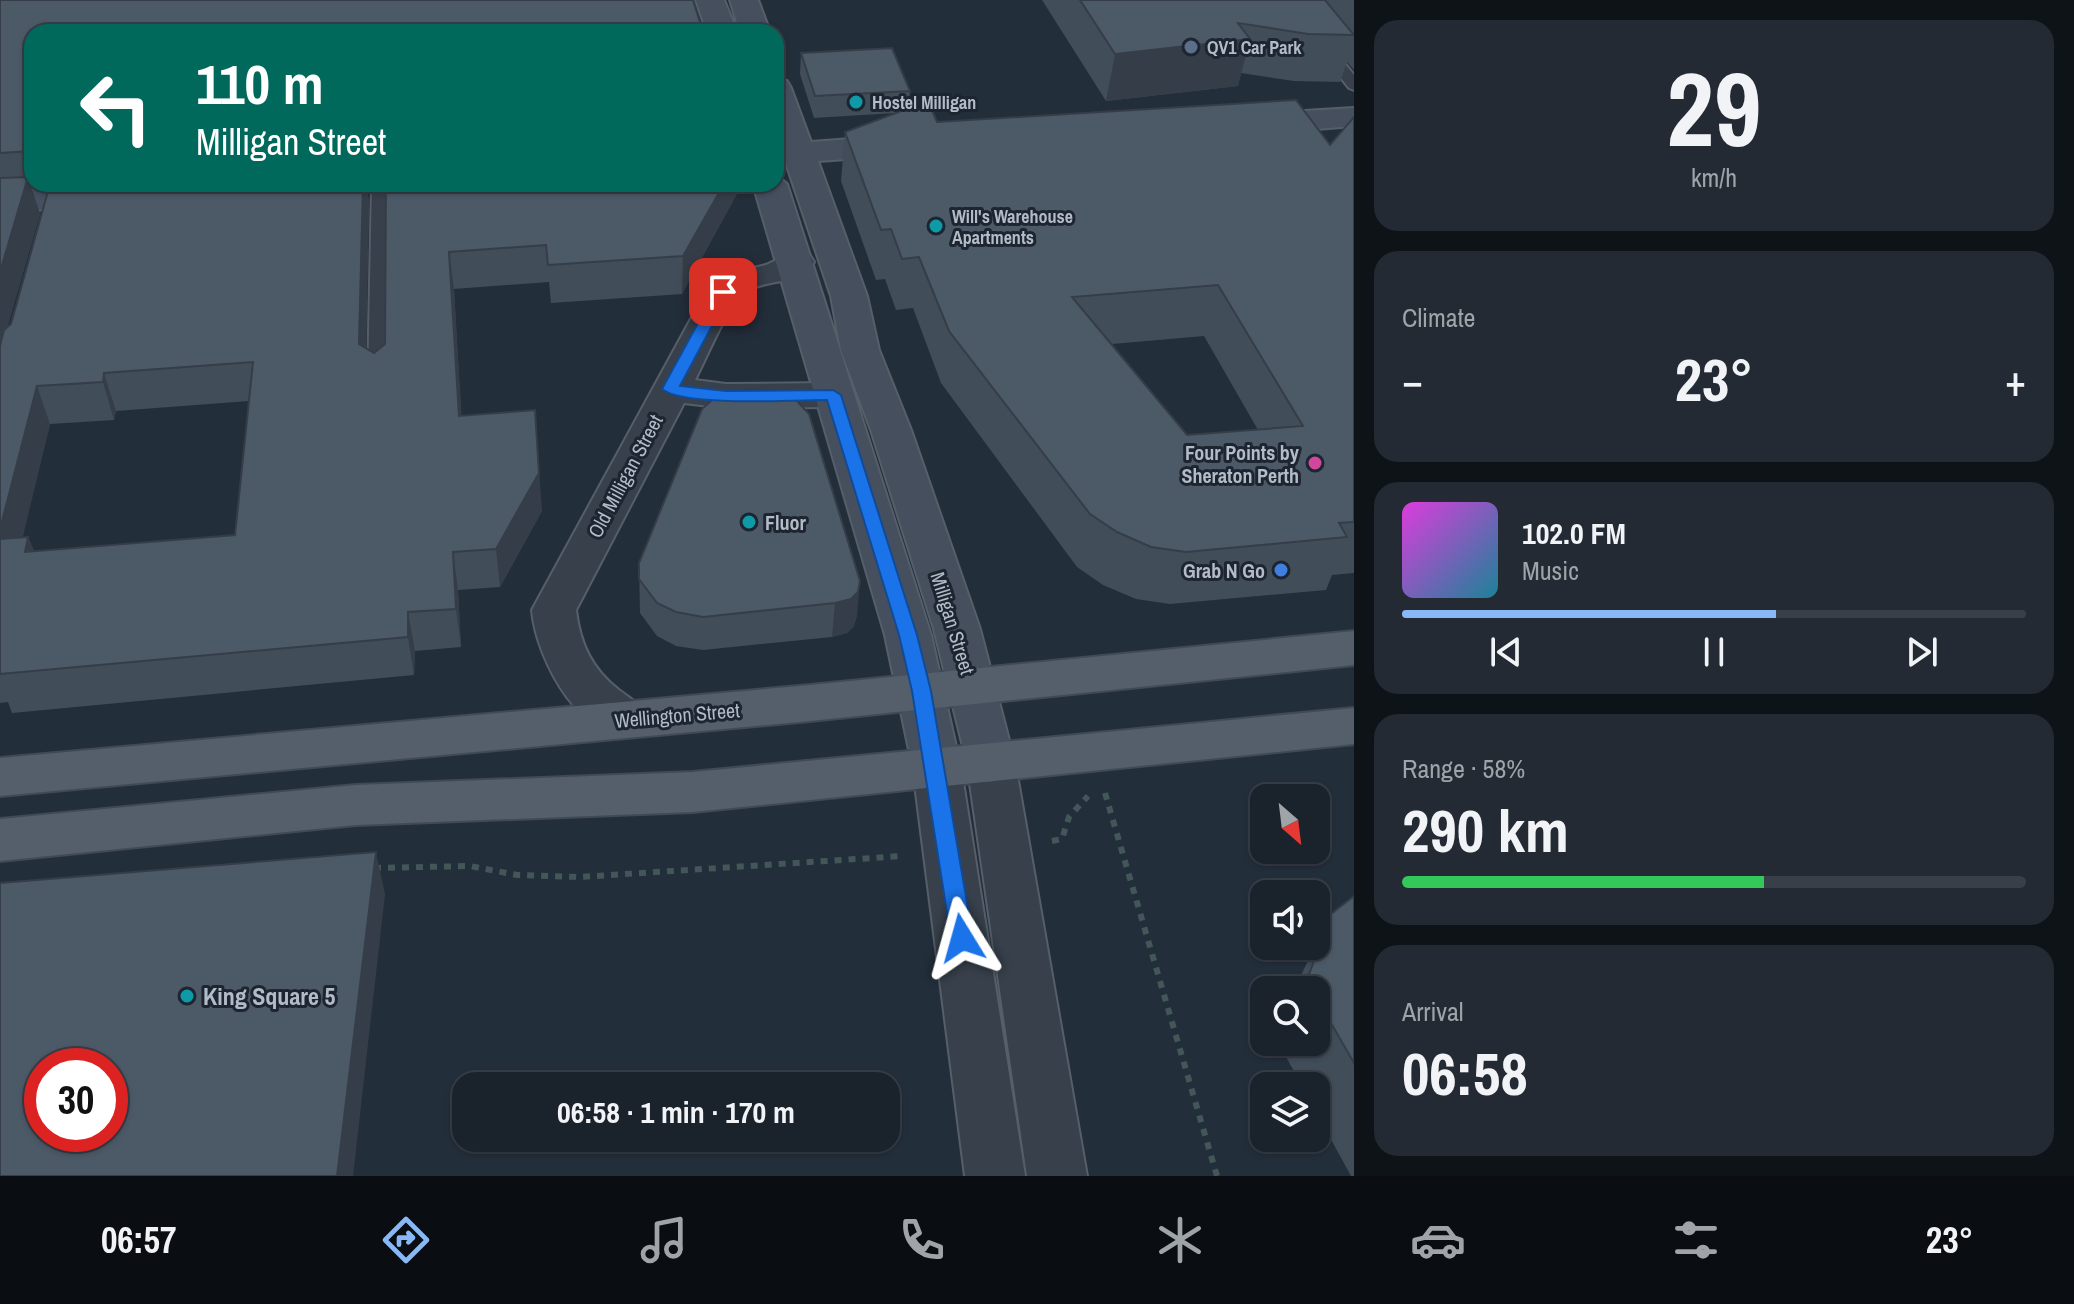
<!DOCTYPE html>
<meta charset="utf-8">
<style>
:root{--surface:#1a222c;--page:#232a34;--text:#f1f3f6;--muted:#9fa4a9;--line:#383f48;--accent:#88b8f6}
body{margin:0;font-family:"Archivo Narrow",sans-serif;background:var(--page);color:var(--text);height:100vh;display:flex;flex-direction:column;font-size:30px;white-space:nowrap}
*{box-sizing:border-box;margin:0}
p{font-size:26px;color:var(--muted)}
.icon{flex:none;width:44px;height:44px;fill:none;stroke:currentColor;stroke-width:2;stroke-linecap:round;stroke-linejoin:round}
.map{position:relative;flex:1;overflow:hidden}
.drawer{display:flex;flex-direction:column;gap:20px;padding:20px;background:#0e1318;width:720px}
.drawer>*{flex:none}
.top-card{position:absolute;left:24px;top:24px;width:760px;height:168px;border-radius:24px;box-shadow:0 2px 6px #0004,0 0 0 2px var(--line);background:#00695c;color:#fff;overflow:hidden}
.needle{width:52px;rotate:152deg}
.buttons{position:absolute;left:1250px;top:784px;display:grid;gap:16px}
.buttons a{display:grid;place-items:center;width:80px;height:80px;border-radius:16px;background:var(--surface);box-shadow:0 2px 6px #0004,0 0 0 2px var(--line);font-size:40px}
.speed{position:absolute;left:24px;top:1048px;display:flex;gap:16px;font-size:40px;font-weight:700;text-align:center}
.speed>*{display:grid;place-content:center;width:104px;height:104px;border-radius:50%;background:var(--surface);box-shadow:0 2px 6px #0004,0 0 0 2px var(--line);line-height:1}
.speed .limit{border:12px solid #d22;background:#fff;color:#111}
.pin{position:absolute;display:grid;place-items:center;width:68px;height:68px;color:#fff;margin:-34px;border-radius:16px;box-shadow:0 4px 12px #0006}
.me{position:absolute;width:88px;margin:-44px;rotate:352deg;stroke-linejoin:round;filter:drop-shadow(0 0 6px #0008)}
.turn{display:flex;align-items:center;gap:28px;height:168px;padding:0 40px;font-size:36px}
.turn .icon{width:104px;height:104px;stroke-width:2.5}
.turn b{display:block;font-size:56px;line-height:68px}
.big{font-size:60px;font-weight:700;line-height:1.1}
.drawer .widget{flex:1;display:flex;flex-direction:column;justify-content:center;gap:12px;min-width:0;padding:0 28px;border-radius:24px;background:var(--page)}
.drawer .dial{align-items:center;gap:0}
.dial b{font-size:104px;line-height:1}
.song{display:flex;align-items:center;gap:24px}
.cover{width:96px;height:96px;border-radius:12px;background:linear-gradient(135deg,hsl(300 70% 55%),hsl(190 70% 35%))}
.played{height:8px;border-radius:4px;background:linear-gradient(90deg,var(--accent) 60%,var(--line) 60%)}
.keys{display:flex;justify-content:space-around;direction:ltr}
.heat{display:flex;justify-content:space-between;align-items:center;font-size:44px;direction:ltr}
.charge{height:12px;border-radius:6px;background:linear-gradient(90deg,#34c759 58%,var(--line) 0)}
.trip{position:absolute;left:452px;top:1072px;width:448px;height:80px;border-radius:24px;background:var(--surface);box-shadow:0 2px 6px #0004,0 0 0 2px var(--line);font-weight:700;line-height:80px;text-align:center}
.tab-bar{display:flex;height:128px;justify-content:space-around;align-items:center;background:#0a0e12;color:var(--muted)}
.tab-bar .icon{width:56px;height:56px}
.tab-bar .on{color:var(--accent)}
.tab-bar b{font-size:36px;color:var(--text)}
main{display:flex;flex:1;min-height:0}
.map>svg:first-child{display:block}
.lines{fill:none;stroke-linecap:round;stroke-linejoin:round}
.lane-casing{stroke:#555e69;stroke-width:4}
.street-casing{stroke:#555e69;stroke-width:4}
.secondary-casing{stroke:#555e69;stroke-width:4}
.primary-casing{stroke:#404954;stroke-width:4}
.path{stroke:#435759;stroke-width:6;stroke-dasharray:7 7;stroke-linecap:butt}
.lane{fill:#37404b;fill-rule:evenodd}
.street{fill:#37404b;fill-rule:evenodd}
.secondary{fill:#454f5e;fill-rule:evenodd}
.primary{fill:#545f6b;fill-rule:evenodd}
.wall{fill:#414d59;fill-rule:evenodd}
.shaded-wall{fill:#353e48}
.building{fill:#4c5967;stroke:#353e48;stroke-width:2;fill-rule:evenodd}
.route{fill:#1a73e8;stroke:#114b97;stroke-width:2}
.service-dot{fill:#5c6f8a;stroke:#1c2530;stroke-width:3}
.culture-dot{fill:#0f9aa8;stroke:#1c2530;stroke-width:3}
.hotel-dot{fill:#d1479c;stroke:#1c2530;stroke-width:3}
.shop-dot{fill:#3f7fe0;stroke:#1c2530;stroke-width:3}
.labels{text-anchor:middle;dominant-baseline:central;stroke-width:6;stroke-linejoin:round;paint-order:stroke}
.far-poi-label{font-size:18px;font-weight:bold;fill:#b2bbc7;stroke:#1c2530;text-anchor:start}
.poi-label{font-size:20px;font-weight:bold;fill:#b2bbc7;stroke:#1c2530;text-anchor:end}
.street-label{font-size:20px;fill:#b2bbc7;stroke:#1c2530}
.near-poi-label{font-size:24px;font-weight:bold;fill:#b2bbc7;stroke:#1c2530;text-anchor:start}
</style>
<main>
<div class="map">
<svg width="1354" height="1176" viewBox="0 0 1354 1176">
<rect width="100%" height="100%" fill="#232e3b"/>
<g class="lines">
<defs>
<path id="lane" d="M1321,47H1331L1354,75V90L1349,88L1321,53Z
M372,184H388V379L378,385L368,379Z"/>
<path id="street" d="M796,251L809,254L814,262C795,289 762,276 741,296C727,308 705,361 695,380L726,384L833,383L847,386L852,395L847,404L833,407L726,408L684,403L576,610C580,644 592,669 619,690C632,700 643,706 651,720L644,733C584,752 536,659 532,610L710,284L727,274L766,265Z
M991,744L1008,750L1015,763L1087,1176H1027L967,763L974,750Z
M937,750L954,755L961,769L1025,1176H965L913,769L920,755Z"/>
<path id="secondary" d="M696,0H724L737,32H707Z
M730,0H758L770,32H740Z
M776,79L787,81L791,88L811,142L904,135L915,138L920,145L915,152L904,155L818,161L867,296L879,350L911,430L980,629L1015,763L1008,776L991,782L974,776L967,763L934,629L871,430L841,350L831,296L786,163L776,164V144H779L776,134Z
M1354,108V126L1253,134L1242,131L1237,124L1242,117L1253,114Z
M776,175L787,184L931,635L961,769L954,783L937,788L920,783L913,769L885,635L753,184H776Z
M105,186L117,189L122,196L117,203L0,213V193Z"/>
<path id="primary" d="M1354,631V665L810,721L0,796V758L810,685Z
M1354,708V744L693,812L356,825L0,861V819L356,785L693,772Z"/>
</defs>
<use href="#lane" class="lane-casing"/>
<use href="#street" class="street-casing"/>
<use href="#secondary" class="secondary-casing"/>
<use href="#primary" class="primary-casing"/>
<path class="path" d="M1105,793L1217,1176
M1052,841L1062,839L1069,817L1088,796
M374,868L470,866L517,875L580,877L903,856"/>
<use href="#lane" class="lane"/>
<use href="#street" class="street"/>
<use href="#secondary" class="secondary"/>
<use href="#primary" class="primary"/>
</g>
<path class="wall" d="M0,0L32,32V184H366L369,201L366,348L374,353L385,344L386,184H739L738,192L682,294L551,303L549,282L454,289L461,416L542,511L500,587L458,590L461,647L415,651L414,675L12,713L8,702L0,703ZM49,187L11,324L7,327L40,214L32,188ZM249,401L235,535L34,551L28,537H22L50,424L114,420L116,411Z
M1042,0H1354V70L1347,62L1340,82L1294,81L1241,73L1238,86L1106,101Z
M801,53L910,91L908,110L937,122L1330,145L1354,117V573L1332,575L1326,590L1170,604L1136,599L1103,585L1077,567L941,383L913,308L896,310L885,279L876,280L841,181L845,132L895,113L814,118L800,74ZM1204,336L1258,430L1187,435L1112,344Z
M749,389L857,615L854,626L847,633L832,637L703,650L676,646L657,636L640,613L639,563Z
M1354,896V1176H1351L1316,1112V1086H1302L1278,1042H1316V990H1296L1301,975L1331,914Z"/>
<path class="shaded-wall" d="M1250,39L1238,86L1106,101L1115,54Z
M28,177L40,214L1,350L0,346V272Z
M363,184H366L369,201L365,382L359,344Z
M724,184H739L738,192L682,294L683,256Z
M449,252L454,289L464,454L459,416Z
M104,373L116,411L114,420L103,382Z
M37,386L50,424L13,578L0,546V529Z
M535,410L542,511L500,587L496,549Z
M28,537L43,575L25,552Z
M453,552L458,590L461,647L456,609Z
M860,581L857,615L854,626L847,633L832,637L835,603Z
M408,612L415,651L414,675L408,637Z
M376,852L385,894L353,1176H337Z"/>
<path class="building" d="M0,0H693L703,32H32V151L0,153Z
M1080,0H1325L1354,35L1308,34L1238,23L1250,39L1115,54Z
M892,48L910,91L815,96L801,53Z
M1296,100L1330,145L1354,117V522L1339,523L1347,537L1186,552L1151,547L1117,532L1090,514L949,331L919,257L902,259L891,229L881,230L845,132L904,110L931,108L937,122ZM1218,285L1303,426L1187,435L1072,297Z
M28,177L0,272V178Z
M50,184H363L359,344L374,353L385,344L386,184H724L683,256L548,265L546,245L449,252L459,416L535,410L539,473L496,549L453,552L456,609L408,612V637L0,674V539L28,537L25,552L235,535L253,362L104,373L103,382L37,386L0,529V346L4,330L11,324Z
M749,389L775,391L797,401L809,414L860,581L858,592L851,599L835,603L703,617L676,612L657,603L639,579V563L702,409L713,399Z
M376,852L337,1176H0V883ZM42,1066H110V1134H42Z
M1354,896V1063L1316,997V990H1312L1307,980L1331,914Z"/>
<path class="route" d="M723,288L730,292L680,386L726,391L833,390L841,395L917,635L931,691L973,938L970,945H954L951,938L912,691L899,635L827,400C796,400 682,407 662,389L715,292Z"/>
<circle class="service-dot" cx="1191" cy="47" r="8"/>
<g class="culture-dot">
<circle cx="856" cy="102" r="8"/>
<circle cx="936" cy="226" r="8"/>
<circle cx="749" cy="522" r="8"/>
<circle cx="187" cy="996" r="8"/>
</g>
<circle class="hotel-dot" cx="1315" cy="463" r="8"/>
<circle class="shop-dot" cx="1281" cy="570" r="8"/>
<g class="labels">
<g class="far-poi-label">
<text x="1207" y="47">QV1 Car Park</text>
<text x="872" y="102">Hostel Milligan</text>
<text x="952" y="216">Will's Warehouse<tspan x="952" dy="21">Apartments</tspan></text>
</g>
<g class="poi-label">
<text x="1299" y="452">Four Points by<tspan x="1299" dy="23">Sheraton Perth</tspan></text>
<text x="765" y="522" text-anchor="start">Fluor</text>
<text x="1265" y="570">Grab N Go</text>
</g>
<g class="street-label">
<text transform="translate(625 476) rotate(-62)">Old Milligan Street</text>
<text transform="translate(953 623) rotate(73)">Milligan Street</text>
<text transform="translate(677 715) rotate(-5)">Wellington Street</text>
</g>
<g class="near-poi-label">
<text x="203" y="996">King Square 5</text>
</g>
</g>
</svg>
<div class="buttons">
<a><svg class="needle" viewBox="-14 -14 28 28"><path d="M0-13l5 13h-10z" fill="#e53935"/><path d="M0 13l5-13h-10z" fill="#9fa4a9"/></svg></a>
<a><svg class="icon" aria-label="sound" viewBox="0 0 24 24"><path d="M4 9h4l5-4v14l-5-4H4zM17 9q2 3 0 6"/></svg></a>
<a><svg class="icon" aria-label="search" viewBox="0 0 24 24"><circle cx="10" cy="10" r="6"/><path d="M15 15l6 6"/></svg></a>
<a><svg class="icon" aria-label="layers" viewBox="0 0 24 24"><path d="M12 4l9 5-9 5-9-5zM3 14l9 5 9-5"/></svg></a>
</div>
<div class="speed"><div class="limit">30</div></div>
<div class="pin" style="left:723px;top:292px;background:#d93025"><svg class="icon" aria-label="arrive" viewBox="0 0 24 24"><path d="M6 21V4h12l-3 4 3 4H6"/></svg></div>
<svg class="me" style="left:962px;top:938px" viewBox="-20 -20 40 40"><path d="M0-17L14 15 0 8-14 15z" fill="#1a73e8" stroke="#fff" stroke-width="4"/></svg>
<div class="trip">06:58 · 1 min · 170 m</div>
<div class="top-card">
<div class="turn"><svg class="icon" aria-label="left" viewBox="0 0 24 24"><path d="M17 20v-9H6M10 6l-5 5 5 5"/></svg><div><b>110 m</b>Milligan Street</div></div>
</div>
</div>
<section class="drawer">
<div class="widget dial"><b>29</b><p>km/h</p></div>
<div class="widget"><p>Climate</p>
<div class="heat"><a>−</a><b class="big">23°</b><a>+</a></div>
</div>
<div class="widget">
<div class="song"><i class="cover"></i><div><b>102.0 FM</b><p>Music</p></div></div>
<div class="played"></div>
<div class="keys"><svg class="icon" aria-label="previous" viewBox="0 0 24 24"><path d="M18 5L8 12l10 7zM5 5v14"/></svg><svg class="icon" aria-label="pause" viewBox="0 0 24 24"><path d="M8 5v14M16 5v14"/></svg><svg class="icon" aria-label="next" viewBox="0 0 24 24"><path d="M6 5l10 7-10 7zM19 5v14"/></svg></div>
</div>
<div class="widget"><p>Range · 58%</p><b class="big">290 km</b><div class="charge"></div></div>
<div class="widget"><p>Arrival</p><b class="big">06:58</b></div>
</section>
</main>
<nav class="tab-bar">
<b>06:57</b>
<svg class="icon on" aria-label="directions" viewBox="0 0 24 24"><path d="M12 3l9 9-9 9-9-9zM9 14v-3h6M13 9l2 2-2 2"/></svg>
<svg class="icon" aria-label="music" viewBox="0 0 24 24"><path d="M9 18V5l10-2v13"/><circle cx="6" cy="18" r="3"/><circle cx="16" cy="16" r="3"/></svg>
<svg class="icon" aria-label="phone" viewBox="0 0 24 24"><path d="M5 4h4l2 5-3 2q2 4 5 5l2-3 5 2v4C11 20 4 13 5 4z"/></svg>
<svg class="icon" aria-label="climate" viewBox="0 0 24 24"><path d="M12 3v18M4 7l16 10M4 17L20 7"/></svg>
<svg class="icon" aria-label="car" viewBox="0 0 24 24"><path d="M5 17H2v-5l4-1 3-4h7l3 4 3 1v5h-3M9 17h6M6 11h13"/><circle cx="7" cy="17" r="2"/><circle cx="17" cy="17" r="2"/></svg>
<svg class="icon" aria-label="filters" viewBox="0 0 24 24"><path d="M4 7h16M4 17h16"/><circle cx="9" cy="7" r="2"/><circle cx="15" cy="17" r="2"/></svg>
<b>23°</b>
</nav>
